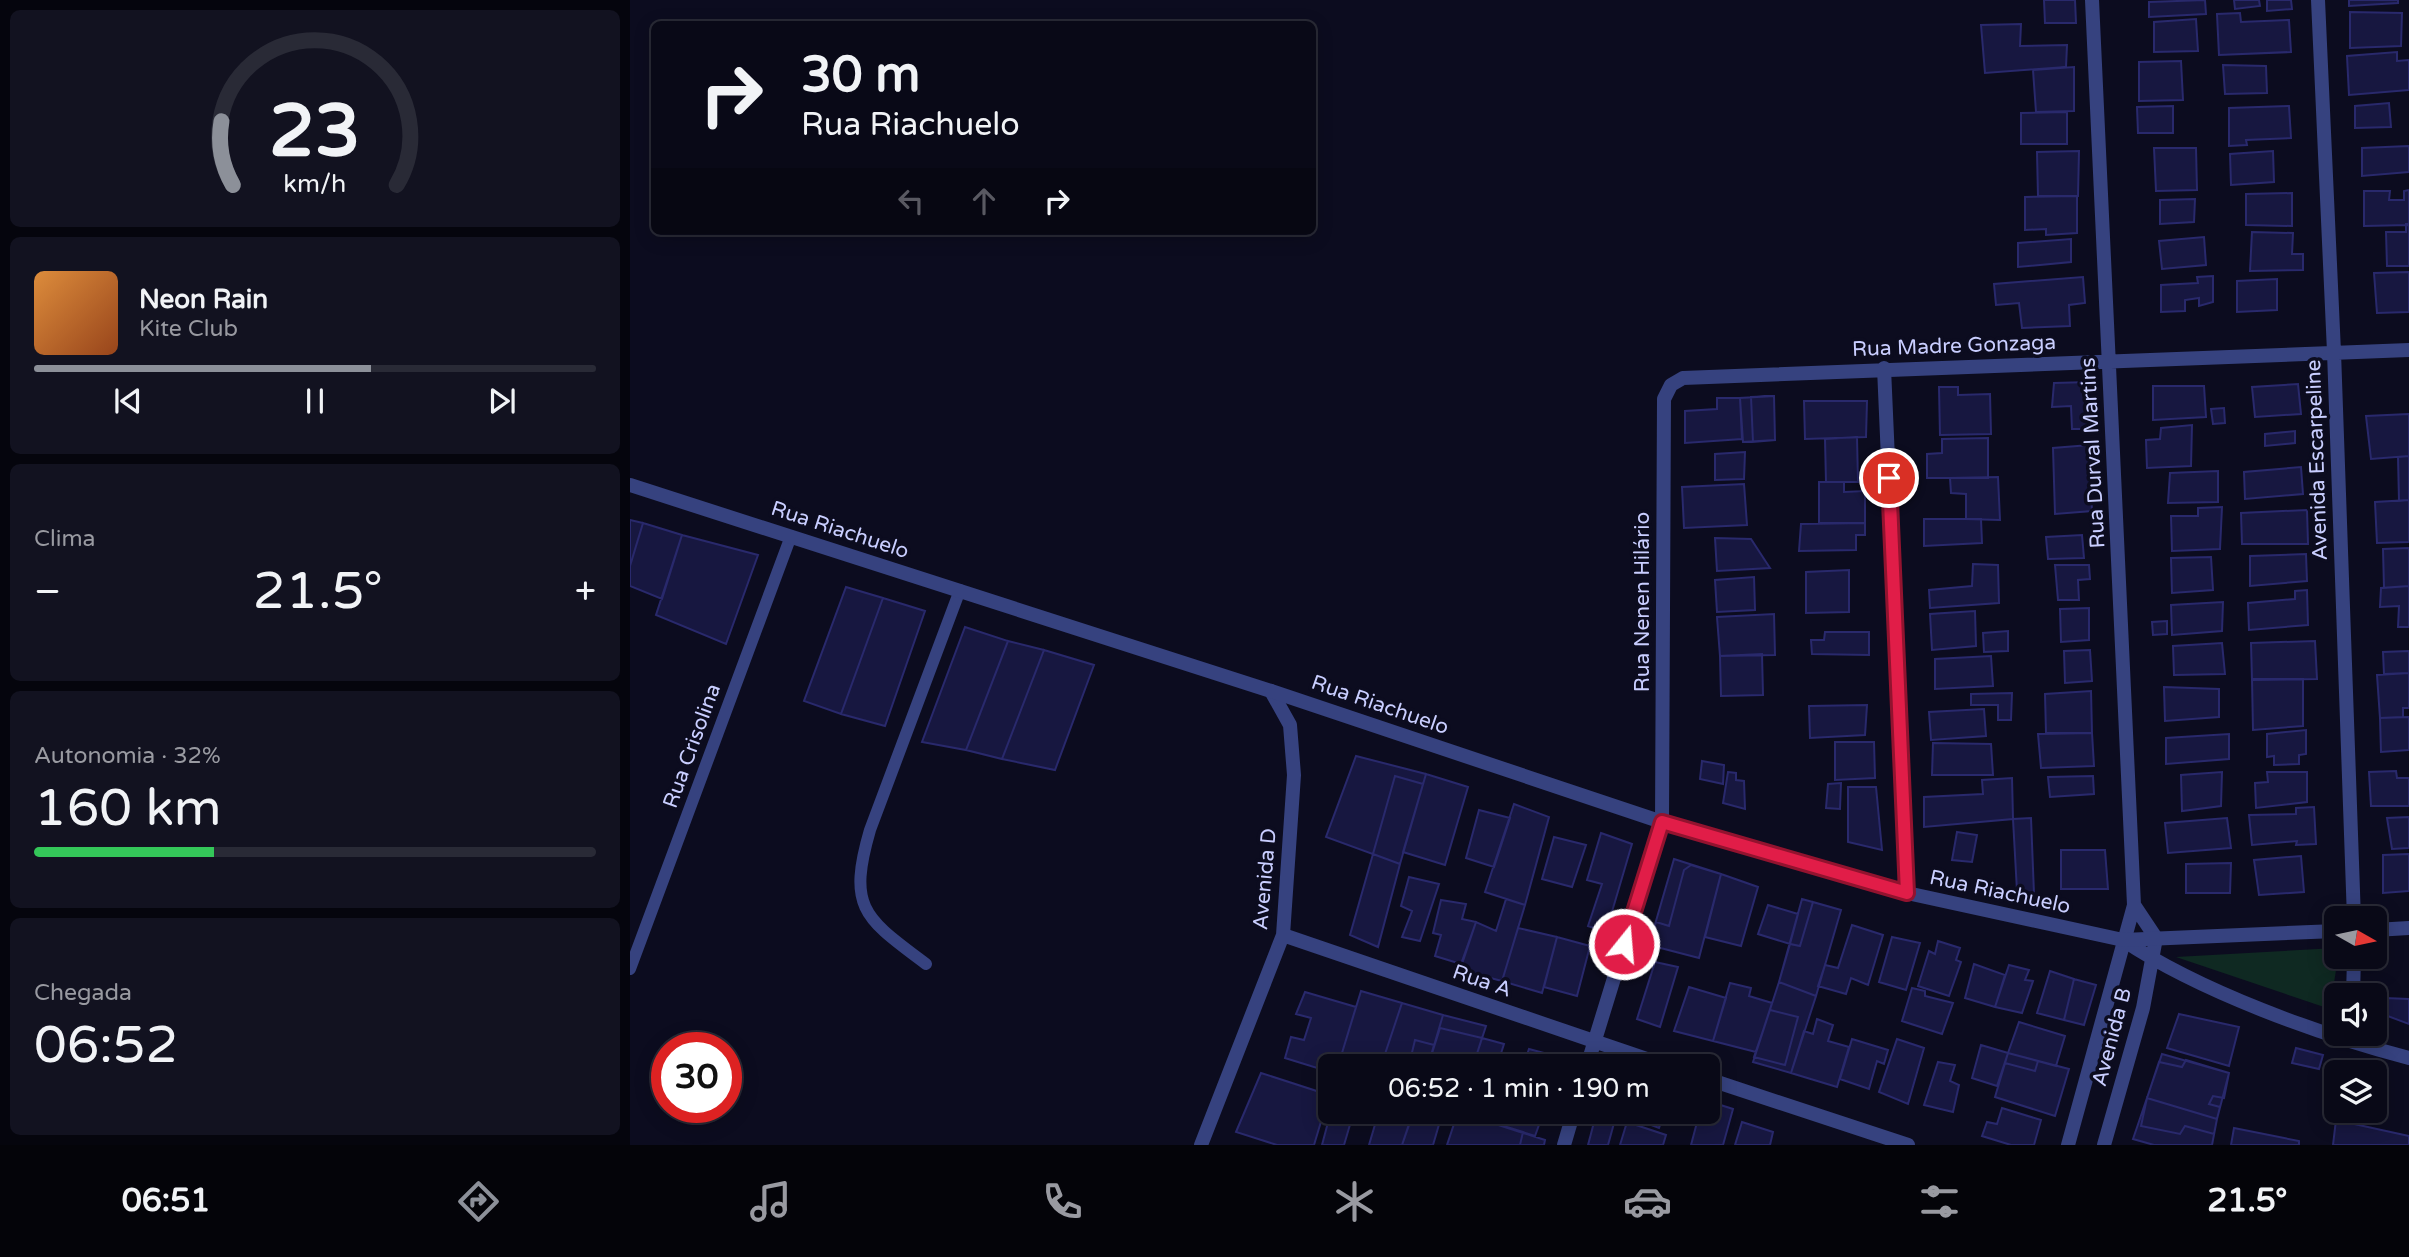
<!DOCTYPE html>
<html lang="pt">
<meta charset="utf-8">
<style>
:root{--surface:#090917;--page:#121220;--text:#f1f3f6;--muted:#999aa1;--line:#292a36;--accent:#8c9099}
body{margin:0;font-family:"Varela Round",sans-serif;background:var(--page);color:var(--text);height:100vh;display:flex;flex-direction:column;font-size:26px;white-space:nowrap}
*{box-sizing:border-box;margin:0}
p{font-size:23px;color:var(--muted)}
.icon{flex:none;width:38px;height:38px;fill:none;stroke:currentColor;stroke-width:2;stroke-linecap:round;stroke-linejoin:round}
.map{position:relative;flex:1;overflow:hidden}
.details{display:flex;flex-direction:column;gap:10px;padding:10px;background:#05050d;width:630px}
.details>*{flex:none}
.top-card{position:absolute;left:21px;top:21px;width:665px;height:214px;border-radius:10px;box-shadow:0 4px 18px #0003,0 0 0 2px var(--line);background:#090917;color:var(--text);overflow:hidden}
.needle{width:46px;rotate:99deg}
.fabs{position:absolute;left:1694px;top:906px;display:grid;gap:14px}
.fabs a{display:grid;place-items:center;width:63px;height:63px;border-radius:10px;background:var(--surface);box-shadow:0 4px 18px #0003,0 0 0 2px var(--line);font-size:35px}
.speed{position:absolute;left:21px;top:1032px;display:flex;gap:14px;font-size:35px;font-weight:700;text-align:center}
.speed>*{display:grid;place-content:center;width:91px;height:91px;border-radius:50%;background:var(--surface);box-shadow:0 4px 18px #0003,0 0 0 2px var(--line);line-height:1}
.speed .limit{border:10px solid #d22;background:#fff;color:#111}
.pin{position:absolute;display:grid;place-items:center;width:60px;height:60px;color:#fff;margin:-30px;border:4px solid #fff;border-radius:50%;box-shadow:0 2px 7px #0007}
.me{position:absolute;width:77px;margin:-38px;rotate:17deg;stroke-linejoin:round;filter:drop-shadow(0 0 5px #0008)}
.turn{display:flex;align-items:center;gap:24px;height:147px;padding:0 35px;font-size:32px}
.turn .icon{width:91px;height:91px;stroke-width:2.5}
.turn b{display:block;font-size:49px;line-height:60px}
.lanes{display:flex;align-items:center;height:66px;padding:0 35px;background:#0003;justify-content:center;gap:35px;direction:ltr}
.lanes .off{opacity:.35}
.big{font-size:52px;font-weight:600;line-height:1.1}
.details .widget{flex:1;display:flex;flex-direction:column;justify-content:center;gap:10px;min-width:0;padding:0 24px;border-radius:10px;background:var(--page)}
.details .dial{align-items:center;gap:0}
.dial svg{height:182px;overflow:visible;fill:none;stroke:var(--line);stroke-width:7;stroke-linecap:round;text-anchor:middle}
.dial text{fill:var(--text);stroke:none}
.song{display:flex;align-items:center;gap:21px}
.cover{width:84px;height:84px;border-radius:10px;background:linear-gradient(135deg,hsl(30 70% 55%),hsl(20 70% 35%))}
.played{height:7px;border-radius:4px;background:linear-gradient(90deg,var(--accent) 60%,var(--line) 60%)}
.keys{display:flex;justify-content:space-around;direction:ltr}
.heat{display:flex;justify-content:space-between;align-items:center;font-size:38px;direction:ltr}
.charge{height:10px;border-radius:5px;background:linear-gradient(90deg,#34c759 32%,var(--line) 0)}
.trip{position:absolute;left:688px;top:1054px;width:402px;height:70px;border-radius:10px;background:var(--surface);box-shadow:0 4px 18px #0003,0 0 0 2px var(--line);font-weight:600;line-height:70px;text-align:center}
.dock{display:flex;height:112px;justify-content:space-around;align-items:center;background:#040409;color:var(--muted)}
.dock .icon{width:49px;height:49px}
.dock .active{color:var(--accent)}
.dock b{font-size:32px;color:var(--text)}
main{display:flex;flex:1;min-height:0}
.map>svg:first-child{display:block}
.green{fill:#0f2922}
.building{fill:#171740;stroke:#29296c;stroke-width:2}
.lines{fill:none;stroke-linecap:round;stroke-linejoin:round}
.service{stroke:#36427f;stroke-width:12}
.minor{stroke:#36427f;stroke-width:14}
.tertiary{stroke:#36427f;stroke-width:14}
.route-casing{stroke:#92132f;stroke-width:18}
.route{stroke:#e11d48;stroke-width:12}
.labels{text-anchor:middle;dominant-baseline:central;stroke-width:7;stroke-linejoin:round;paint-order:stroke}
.street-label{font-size:21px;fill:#c9ceff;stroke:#0c0c1f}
</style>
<main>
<section class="details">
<div class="widget dial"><svg viewBox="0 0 100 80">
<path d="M14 69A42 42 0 1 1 86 69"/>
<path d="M14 69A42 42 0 0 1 9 41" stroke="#8c9099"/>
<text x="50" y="56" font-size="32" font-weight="700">23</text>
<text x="50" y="72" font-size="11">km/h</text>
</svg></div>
<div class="widget">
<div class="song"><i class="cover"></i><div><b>Neon Rain</b><p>Kite Club</p></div></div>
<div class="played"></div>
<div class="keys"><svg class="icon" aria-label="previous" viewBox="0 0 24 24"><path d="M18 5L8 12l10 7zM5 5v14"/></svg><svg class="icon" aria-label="pause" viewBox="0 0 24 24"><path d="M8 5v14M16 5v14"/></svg><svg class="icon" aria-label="next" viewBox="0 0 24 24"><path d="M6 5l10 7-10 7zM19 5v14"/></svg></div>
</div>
<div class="widget"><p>Clima</p>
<div class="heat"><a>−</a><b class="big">21.5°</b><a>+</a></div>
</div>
<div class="widget"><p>Autonomia · 32%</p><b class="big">160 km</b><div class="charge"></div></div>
<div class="widget"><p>Chegada</p><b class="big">06:52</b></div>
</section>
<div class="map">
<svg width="1779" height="1145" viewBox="0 0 1779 1145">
<rect width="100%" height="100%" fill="#0c0c1f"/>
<path class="green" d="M1706,948L1708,957L1700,1009L1546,957Z"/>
<path class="building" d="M1414,0H1445L1446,23H1415Z
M1575,0L1576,14L1519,17V2Z
M1604,0H1629L1630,6L1605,9Z
M1637,0H1661L1662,9L1637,11Z
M1719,0H1768V3L1719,6Z
M1720,12L1772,13L1771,46L1720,48Z
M1610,13L1611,22L1659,20L1661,52L1589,55L1587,14Z
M1566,19L1568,51L1524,52V22Z
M1391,24L1390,46L1437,45L1436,67L1355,73L1351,25Z
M1767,52V61L1779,60V90L1719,95L1717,56Z
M1551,61L1553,100L1509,101V62Z
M1593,65L1636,66L1637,93L1595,94Z
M1444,67V111L1406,112L1403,70Z
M1759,103L1761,127L1725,128V106Z
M1543,106V133H1508L1507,107Z
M1659,106L1661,138L1616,140L1617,145L1599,146V108Z
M1437,112V144H1391V113Z
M1779,146V172L1732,176V148Z
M1524,148H1566L1567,190L1526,191Z
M1449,151L1448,196H1408L1407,152Z
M1643,151L1644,182L1601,185L1600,154Z
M1779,190V225L1734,226V191H1760L1759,200H1774V191Z
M1662,193V226L1616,225V194Z
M1447,196V233L1416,235V229L1395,230V197Z
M1565,199L1564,222L1530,224V200Z
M1776,224H1779V266H1757L1756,232H1776Z
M1622,232L1663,233L1662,254H1673V270L1620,271Z
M1574,237L1576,265L1532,269L1529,241Z
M1441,239V262L1388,267V243Z
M1779,272V312L1747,313L1744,273Z
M1583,276V302L1569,306V298L1555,300V311L1531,312V285L1568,283L1567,277Z
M1453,277L1455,303L1439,305L1440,326L1392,328L1389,303L1366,305L1364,284Z
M1647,279V310L1607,312V281Z
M1459,382V429H1442L1441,406L1422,407L1424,383Z
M1668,384L1671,414L1625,417L1622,387Z
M1523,386H1574L1576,417L1523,420Z
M1309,387H1328V395L1360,394L1361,434L1310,435Z
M1144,396L1145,440L1113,442L1110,398Z
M1144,396L1145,440L1123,442L1121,397Z
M1087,398H1110L1112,439L1055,443V411L1087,409Z
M1174,401H1237L1236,437L1175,439Z
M1594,408L1595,423L1583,424L1581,409Z
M1779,414V456L1741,459L1736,416Z
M1562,425L1561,466L1517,468L1516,440L1530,439L1531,428Z
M1665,431V443L1635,446V434Z
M1227,437L1228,482H1196L1195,439Z
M1358,438V478H1297V454L1312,453V439Z
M1459,445L1462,511L1425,514L1423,448Z
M1115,452L1114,479L1085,480V454Z
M1779,456V500L1769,501L1768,457Z
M1671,467L1673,494L1615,499L1614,472Z
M1588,471V502L1538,503L1540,473Z
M1368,477L1370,520L1336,519V494L1321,493L1320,478Z
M1189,482H1214V492L1235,491V523H1189Z
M1114,484L1117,525L1054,528L1052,487Z
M1779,500V542L1747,543L1745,502Z
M1592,507L1590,549L1542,551L1541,516H1568V508Z
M1677,510L1678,544H1612L1611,513Z
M1294,519H1351L1352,543L1294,546Z
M0,520L13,523L0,566Z
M13,523L52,535L32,599L0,586V566Z
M1235,523V535H1226V550L1169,551L1171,524Z
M52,535L128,555L96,644L26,615Z
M1452,535L1454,558L1418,559L1416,537Z
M1085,538L1121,539L1140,568L1087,571Z
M1779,548V586L1754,588L1753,549Z
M1676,554L1677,581L1620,586V556Z
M1581,557L1583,590L1542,593L1541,558Z
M1343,564L1368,565L1369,603L1300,608L1299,590L1342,586Z
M1425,565H1459L1460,579L1448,580L1449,600H1428Z
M1219,570V612L1176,613V572Z
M1124,577L1125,610L1087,612L1085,580Z
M1779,586V627H1768L1769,606L1750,607L1751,588Z
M216,587L253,598L211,714L174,701Z
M1677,590L1678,625L1619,630L1618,603L1665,599V591Z
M253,598L295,611L255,726L211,714Z
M1593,602L1592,631L1542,635L1541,605Z
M1459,608V640L1431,642L1430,609Z
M1345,611L1346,646L1302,650L1300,614Z
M1144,614L1145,655L1090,656L1087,617Z
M1537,621V634L1523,635L1522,622Z
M335,627L378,641L336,750L292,742Z
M1378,631V651L1354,652L1353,633Z
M1195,632H1239V655L1182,654L1181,640H1194Z
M378,641L414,650L372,759L336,750Z
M1685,641L1687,679L1622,680L1621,643Z
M1592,643L1595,674L1544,675L1543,646Z
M414,650L464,665L425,770L372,759Z
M1460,650L1462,681L1435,683L1434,651Z
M1779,651V673L1754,674L1753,652Z
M1132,654L1133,695L1091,696L1090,656Z
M1361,656L1363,686L1305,689V659Z
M1779,673V708H1773V717L1750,718L1747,675Z
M1622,679H1673V726L1623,730Z
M1534,687L1589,689V717L1535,721Z
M1461,691L1462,733H1416L1415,694Z
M1382,693L1381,720H1368V705H1341V694Z
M1237,705L1235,735L1180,738L1179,706Z
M1354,709L1356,736L1301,740L1299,712Z
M1779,717V750L1751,752L1750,718Z
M1676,730V754L1669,755V764L1644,765V756L1637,757V734Z
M1462,733L1464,766L1411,768L1408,734Z
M1599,734V759L1536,764V738Z
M1205,742H1244L1245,778L1205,780Z
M1303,743L1361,744L1363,775H1302Z
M726,756L796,774L770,864L696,837Z
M1072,761L1094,765L1093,784L1070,779Z
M1766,771L1767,778H1779V806H1741L1739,772Z
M1098,772L1106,773V780L1114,781L1115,809L1093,803Z
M1592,772L1591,806L1552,811L1551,775Z
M1637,772H1677V802L1626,808L1625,783L1638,782Z
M796,774L838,787L815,865L773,852Z
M765,776L793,784L770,864L743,854Z
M1463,776L1464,794L1420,797L1418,777Z
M1382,778L1383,819L1294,827V797L1353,794L1352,780Z
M1211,783L1210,809L1196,808L1198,784Z
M1218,787H1246L1252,850L1218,842Z
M884,804L919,817L895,905L855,892Z
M1684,807L1686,844L1666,845L1667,841L1622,845L1619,815L1666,814V808Z
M849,810L880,818L864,867L836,858Z
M1779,817V848L1762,849L1757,818Z
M1401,818L1404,894L1387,891L1383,819Z
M1597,818L1601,848L1538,853L1535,823Z
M1327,832L1347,835L1342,862L1322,860Z
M971,833L1002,844L976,932L958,926L972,884L957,880Z
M924,837L956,845L942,887L912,879Z
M1431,850H1475L1478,889H1431Z
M743,854L770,864L748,947L720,935Z
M1779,854V891L1753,893V855Z
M1671,856L1674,892L1629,895L1624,860Z
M1044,859L1091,874L1069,958L1019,945Z
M1601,863L1600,893H1556V864Z
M1061,865L1091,874L1069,958L1019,945L1026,922L1039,926L1054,870Z
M1091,874L1128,887L1111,946L1075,937Z
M779,877L809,884L790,941L772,937L782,911L771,906Z
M876,899L895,905L872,981L830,970L846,922L866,931Z
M1172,899L1211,910L1186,996L1149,982Z
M811,900L836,904L832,919L846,922L831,964L805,956L811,935L803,933Z
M1183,902L1211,910L1186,996L1149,982L1160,944L1170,946Z
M1138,905L1168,914L1160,944L1128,934Z
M1222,925L1253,935L1238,985L1221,978L1216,994L1188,986L1195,965L1208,968Z
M888,928L927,937L912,993L872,981Z
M927,937L960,946L947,996L914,987Z
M1262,937L1290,943L1276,990L1249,982Z
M1308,941L1330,948L1326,960L1331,962L1319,996L1288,986L1299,951L1305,954Z
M1025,962L1048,967L1030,1027L1007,1019Z
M1344,964L1375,975L1365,1007L1335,998Z
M1379,965L1399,970L1395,980L1403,981L1392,1013L1365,1007Z
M1420,971L1444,979L1434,1020L1407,1013Z
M1444,979L1466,985L1454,1025L1434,1020Z
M1149,982L1186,996L1161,1073L1123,1062Z
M1100,983L1121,988L1119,996L1142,1003L1126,1052L1083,1041Z
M1059,987L1096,998L1083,1041L1044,1031Z
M1282,988L1295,991V996L1323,1003L1312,1034L1272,1021Z
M731,991L772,1003L751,1066H708Z
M675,992L726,1007L708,1066H700V1072L655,1058L661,1037L674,1040L681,1018L666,1014Z
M1755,998L1779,999V1024L1755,1015Z
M772,1003L813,1015L798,1066H751Z
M1140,1010L1168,1017L1155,1065L1124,1057Z
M1549,1014L1609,1027L1599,1066L1537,1048Z
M813,1015L856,1026L843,1066H798Z
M1187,1019L1203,1025L1198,1041L1219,1047L1207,1087L1161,1073L1174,1031L1183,1034Z
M1389,1022L1435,1036L1426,1066L1378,1053Z
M810,1028L852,1038L843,1066H798Z
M852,1038L874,1044L867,1066H843Z
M1222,1039L1258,1050L1254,1064L1247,1061L1239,1089L1210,1079Z
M1267,1039L1294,1048L1278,1104L1249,1092Z
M785,1040L804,1045L798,1066H751L755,1054L780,1061Z
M1351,1045L1378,1053L1367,1086L1342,1078Z
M1666,1048L1693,1055L1689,1069L1662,1063Z
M899,1049L929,1057L927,1066H893Z
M1378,1053L1439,1069L1425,1116L1365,1097Z
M1532,1054L1599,1073L1587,1119L1517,1098Z
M1556,1060L1599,1073L1594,1098L1583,1096L1579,1104L1590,1107L1587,1119L1517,1098L1529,1062L1552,1067Z
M1408,1061L1439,1069L1425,1116L1365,1097L1375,1063L1405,1071Z
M1308,1062L1325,1065L1320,1081L1329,1085L1323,1112L1294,1105Z
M631,1073L699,1095L684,1145H647L606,1132Z
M1702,1087L1706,1088V1111H1722L1720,1123L1697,1121Z
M1517,1098L1587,1119L1584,1134L1555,1126L1550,1134L1511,1126Z
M1517,1098L1587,1119L1582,1145H1524L1503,1139Z
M1078,1101L1103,1109L1093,1145H1061L1070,1111H1078Z
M1372,1108L1411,1120L1404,1145H1381L1352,1136L1357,1122L1367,1124Z
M701,1111H724L714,1145H692Z
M749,1111H762L781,1118L772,1145H739Z
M784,1111H813L803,1145H772Z
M862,1111H914L905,1136L858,1121Z
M967,1111L986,1116L978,1145H958Z
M984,1111H1035L1029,1128Z
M828,1112L915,1140L914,1145H817Z
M828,1112L893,1132L890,1145H817Z
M1706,1120L1779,1136V1145H1703Z
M997,1122L1036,1135L1033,1145H990Z
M1112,1122L1143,1132L1140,1145H1105Z
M1604,1128L1669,1141V1145H1601Z"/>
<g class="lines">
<path class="service" d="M296,964C235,918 217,909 240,830L330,590
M0,969L161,536"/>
<path class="minor" d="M1688,0L1704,352L1724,919
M1254,368L1277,893
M653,935L1037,1066
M1493,940C1569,991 1690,1035 1779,1058
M1723,996L1724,957
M957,1066L1032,822L1034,399L1041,385L1053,378L1779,350
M1078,1079L1278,1145
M571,1145L653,935L664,775L660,725L641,691
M934,1145L944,1111
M1438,1145L1504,905L1462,0
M1474,1145L1513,1008L1526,938L1504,905"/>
<path class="tertiary" d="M0,485L641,691L1032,822L1277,893L1493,940L1706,931
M1745,930L1779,928"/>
</g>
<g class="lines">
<defs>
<path id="route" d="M994,944L1032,822L1277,893L1259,478"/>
</defs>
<use href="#route" class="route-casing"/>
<use href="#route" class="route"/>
</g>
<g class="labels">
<g class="street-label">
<text transform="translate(1324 346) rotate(-2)">Rua Madre Gonzaga</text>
<text transform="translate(1463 453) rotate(-93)">Rua Durval Martins</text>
<text transform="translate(1687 460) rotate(-92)">Avenida Escarpeline</text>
<text transform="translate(210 530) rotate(18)">Rua Riachuelo</text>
<text transform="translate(1012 602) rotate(-90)">Rua Nenen Hilário</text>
<text transform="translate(750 705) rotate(19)">Rua Riachuelo</text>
<text transform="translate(62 746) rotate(-70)">Rua Crisolina</text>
<text transform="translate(635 879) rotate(-85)">Avenida D</text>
<text transform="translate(1370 892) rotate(12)">Rua Riachuelo</text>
<text transform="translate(852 981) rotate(19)">Rua A</text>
<text transform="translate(1482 1037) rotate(-75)">Avenida B</text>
</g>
</g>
</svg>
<div class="fabs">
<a><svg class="needle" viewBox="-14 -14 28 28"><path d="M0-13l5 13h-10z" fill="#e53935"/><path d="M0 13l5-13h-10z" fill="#999aa1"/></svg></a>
<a><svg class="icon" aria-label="sound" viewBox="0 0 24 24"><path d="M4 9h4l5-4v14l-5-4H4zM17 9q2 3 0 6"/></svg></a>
<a><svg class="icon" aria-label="layers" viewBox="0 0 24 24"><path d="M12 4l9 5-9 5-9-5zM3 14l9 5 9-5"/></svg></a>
</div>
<div class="speed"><div class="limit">30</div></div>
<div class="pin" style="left:1259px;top:478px;background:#d93025"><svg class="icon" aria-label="arrive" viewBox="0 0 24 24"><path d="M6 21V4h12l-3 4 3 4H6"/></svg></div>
<svg class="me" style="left:994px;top:944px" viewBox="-20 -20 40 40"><circle r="17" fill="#e11d48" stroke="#fff" stroke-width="3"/><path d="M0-11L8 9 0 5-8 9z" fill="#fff"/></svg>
<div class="trip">06:52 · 1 min · 190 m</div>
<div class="top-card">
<div class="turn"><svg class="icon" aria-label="right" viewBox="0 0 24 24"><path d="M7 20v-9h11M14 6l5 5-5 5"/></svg><div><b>30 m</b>Rua Riachuelo</div></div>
<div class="lanes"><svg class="icon off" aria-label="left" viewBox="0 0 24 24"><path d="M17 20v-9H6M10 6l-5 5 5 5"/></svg><svg class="icon off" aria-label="ahead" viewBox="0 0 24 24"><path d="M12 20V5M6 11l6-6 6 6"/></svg><svg class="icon" aria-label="right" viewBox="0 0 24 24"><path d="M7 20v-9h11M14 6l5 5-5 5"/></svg></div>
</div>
</div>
</main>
<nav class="dock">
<b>06:51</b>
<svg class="icon active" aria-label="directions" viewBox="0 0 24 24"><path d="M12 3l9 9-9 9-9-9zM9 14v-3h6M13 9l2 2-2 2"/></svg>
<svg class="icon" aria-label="music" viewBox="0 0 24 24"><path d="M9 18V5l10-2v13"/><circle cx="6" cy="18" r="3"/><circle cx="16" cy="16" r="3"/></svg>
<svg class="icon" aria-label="phone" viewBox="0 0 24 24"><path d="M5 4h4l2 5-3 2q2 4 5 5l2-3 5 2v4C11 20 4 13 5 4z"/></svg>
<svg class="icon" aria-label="climate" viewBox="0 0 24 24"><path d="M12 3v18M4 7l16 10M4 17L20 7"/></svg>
<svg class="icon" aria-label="car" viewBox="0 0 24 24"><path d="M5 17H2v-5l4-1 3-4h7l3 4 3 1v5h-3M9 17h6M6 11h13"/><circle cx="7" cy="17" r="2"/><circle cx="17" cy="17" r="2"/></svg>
<svg class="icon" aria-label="filters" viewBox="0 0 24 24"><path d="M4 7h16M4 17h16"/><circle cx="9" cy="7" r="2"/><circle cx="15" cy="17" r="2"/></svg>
<b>21.5°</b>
</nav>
